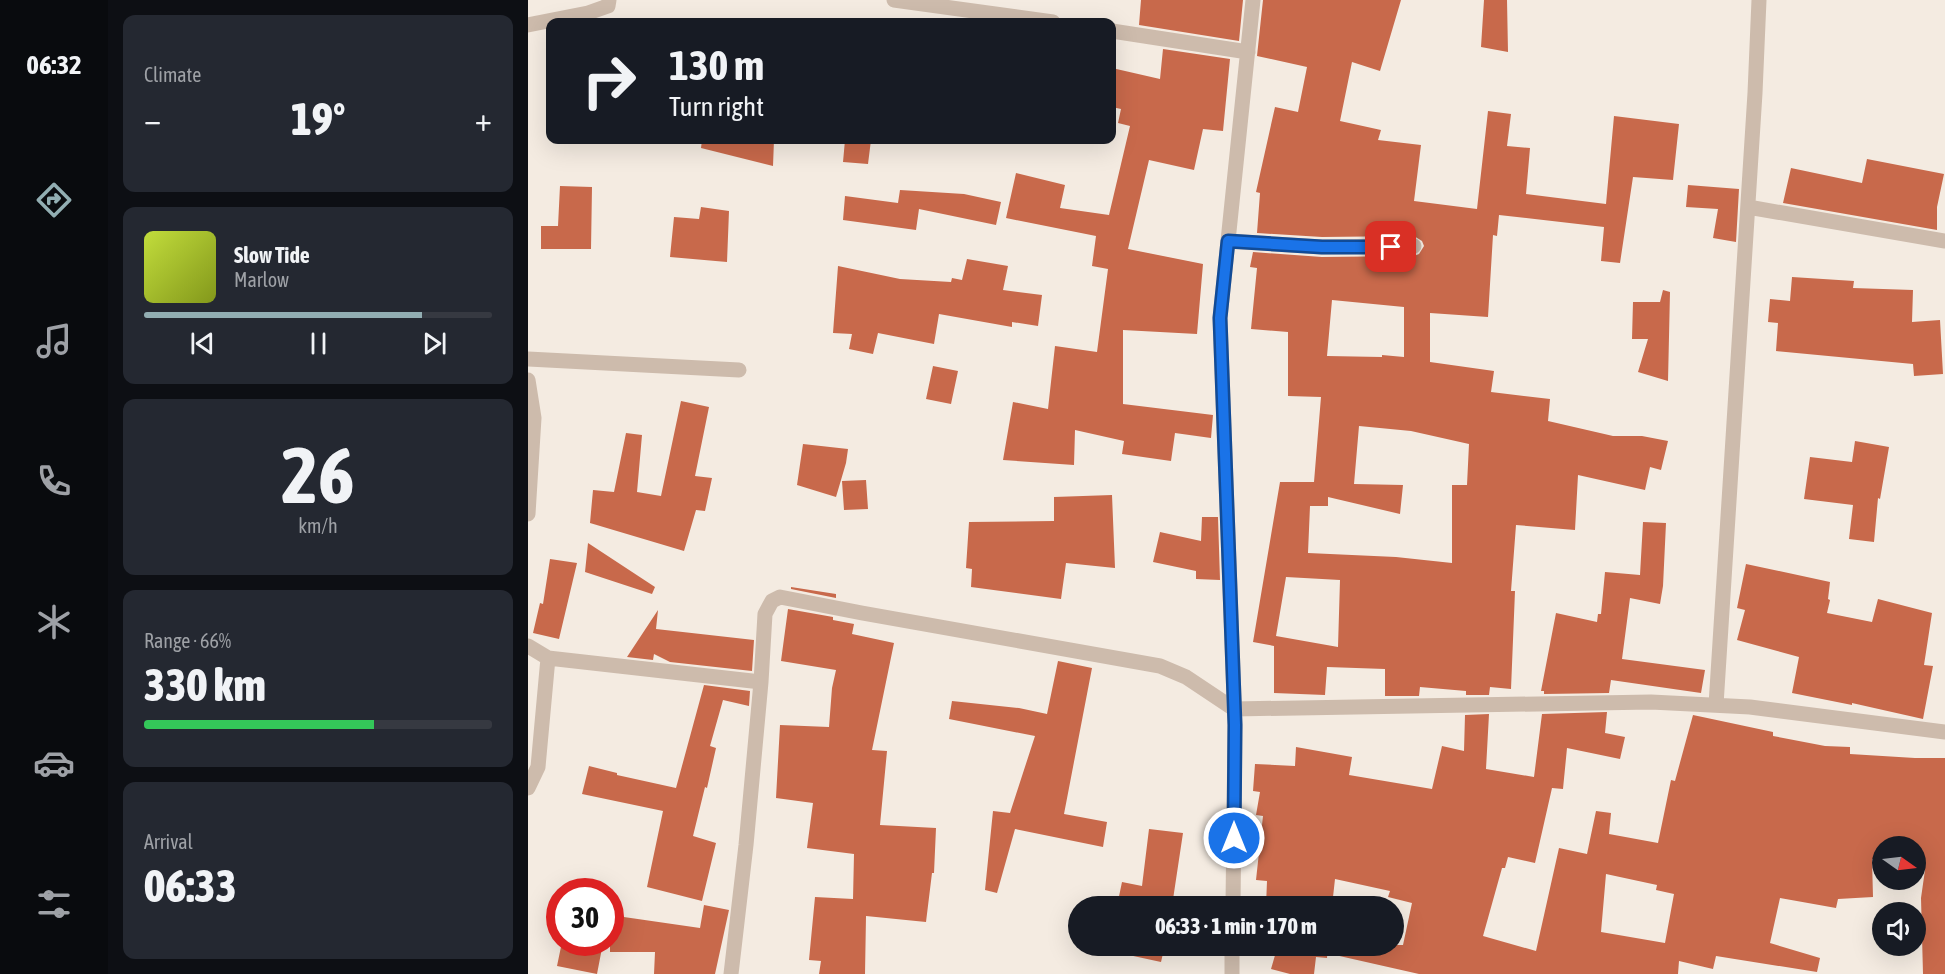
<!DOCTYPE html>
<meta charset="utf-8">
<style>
:root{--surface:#171b24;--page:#242831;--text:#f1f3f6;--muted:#9ea1a6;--line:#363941;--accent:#92aeb2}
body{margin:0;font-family:"Asap Condensed",sans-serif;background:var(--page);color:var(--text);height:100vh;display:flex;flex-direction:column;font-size:22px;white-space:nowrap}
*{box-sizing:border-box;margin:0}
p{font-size:20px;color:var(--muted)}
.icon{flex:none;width:33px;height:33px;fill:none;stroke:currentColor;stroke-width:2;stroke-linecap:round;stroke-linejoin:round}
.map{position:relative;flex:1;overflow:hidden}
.panel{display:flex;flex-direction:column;gap:15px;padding:15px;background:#0d0f14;width:420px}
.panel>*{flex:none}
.banner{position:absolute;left:18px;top:18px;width:570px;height:126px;border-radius:12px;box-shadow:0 6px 24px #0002;background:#171b24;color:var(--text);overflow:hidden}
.needle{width:39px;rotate:104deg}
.controls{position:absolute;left:1344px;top:836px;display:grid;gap:12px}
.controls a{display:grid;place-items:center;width:54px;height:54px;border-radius:50%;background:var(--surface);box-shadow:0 6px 24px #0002;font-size:30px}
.speed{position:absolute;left:18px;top:878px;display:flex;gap:12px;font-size:30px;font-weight:700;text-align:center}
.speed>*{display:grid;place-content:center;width:78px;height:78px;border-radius:50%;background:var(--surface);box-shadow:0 6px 24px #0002;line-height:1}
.speed .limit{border:9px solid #d22;background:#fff;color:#111}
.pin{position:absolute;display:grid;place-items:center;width:51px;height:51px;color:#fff;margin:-26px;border-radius:12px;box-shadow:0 3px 9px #0006}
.me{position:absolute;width:66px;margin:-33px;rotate:0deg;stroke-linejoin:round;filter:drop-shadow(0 0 4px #0008)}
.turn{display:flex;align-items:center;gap:21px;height:126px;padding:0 24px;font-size:27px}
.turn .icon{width:78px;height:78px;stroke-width:2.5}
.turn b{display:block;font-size:42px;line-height:51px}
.big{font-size:45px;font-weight:800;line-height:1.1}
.panel .tile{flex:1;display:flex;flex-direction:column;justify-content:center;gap:9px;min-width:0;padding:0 21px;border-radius:12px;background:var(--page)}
.panel .dial{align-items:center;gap:0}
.dial b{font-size:78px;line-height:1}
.song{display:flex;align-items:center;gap:18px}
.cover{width:72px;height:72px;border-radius:9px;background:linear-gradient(135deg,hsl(70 70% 55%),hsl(70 70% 35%))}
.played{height:6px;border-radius:3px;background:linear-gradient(90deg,var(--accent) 80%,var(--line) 80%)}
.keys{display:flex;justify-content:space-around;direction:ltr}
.heat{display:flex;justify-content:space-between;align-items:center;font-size:33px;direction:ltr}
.charge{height:9px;border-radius:4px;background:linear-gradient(90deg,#34c759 66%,var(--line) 0)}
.trip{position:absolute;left:540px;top:896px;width:336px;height:60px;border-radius:30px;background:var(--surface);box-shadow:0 6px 24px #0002;font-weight:800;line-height:60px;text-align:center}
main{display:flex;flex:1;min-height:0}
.menu{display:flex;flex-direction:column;width:108px;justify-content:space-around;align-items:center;background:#090b0e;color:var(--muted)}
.menu .icon{width:42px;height:42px}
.menu .selected{color:var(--accent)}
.menu b{font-size:27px;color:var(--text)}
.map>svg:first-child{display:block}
.building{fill:#c8694b;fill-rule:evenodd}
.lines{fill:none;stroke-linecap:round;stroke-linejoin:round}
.minor{stroke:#cdbbac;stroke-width:15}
.route-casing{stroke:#114b97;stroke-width:15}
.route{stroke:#1a73e8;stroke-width:10}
</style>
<main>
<nav class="menu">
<b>06:32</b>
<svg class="icon selected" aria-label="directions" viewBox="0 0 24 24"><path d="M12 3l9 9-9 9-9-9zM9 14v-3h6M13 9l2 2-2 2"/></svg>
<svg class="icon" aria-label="music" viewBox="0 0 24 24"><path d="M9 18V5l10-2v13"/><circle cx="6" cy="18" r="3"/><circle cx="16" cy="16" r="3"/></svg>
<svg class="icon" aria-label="phone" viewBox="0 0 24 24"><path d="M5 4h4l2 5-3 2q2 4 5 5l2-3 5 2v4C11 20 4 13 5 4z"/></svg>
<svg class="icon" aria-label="climate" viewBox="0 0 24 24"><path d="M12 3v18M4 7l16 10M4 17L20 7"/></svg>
<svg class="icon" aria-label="car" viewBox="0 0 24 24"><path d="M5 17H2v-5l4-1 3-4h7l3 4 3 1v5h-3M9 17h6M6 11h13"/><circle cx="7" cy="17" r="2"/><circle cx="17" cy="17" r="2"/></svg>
<svg class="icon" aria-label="filters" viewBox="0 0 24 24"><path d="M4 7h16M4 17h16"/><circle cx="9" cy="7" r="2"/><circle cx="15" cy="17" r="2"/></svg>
</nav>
<section class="panel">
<div class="tile"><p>Climate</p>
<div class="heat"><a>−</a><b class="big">19°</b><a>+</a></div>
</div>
<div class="tile">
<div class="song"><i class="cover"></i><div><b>Slow Tide</b><p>Marlow</p></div></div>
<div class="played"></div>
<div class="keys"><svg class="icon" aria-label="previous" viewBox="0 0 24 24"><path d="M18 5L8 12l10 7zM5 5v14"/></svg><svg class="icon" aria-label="pause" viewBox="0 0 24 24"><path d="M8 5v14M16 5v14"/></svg><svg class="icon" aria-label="next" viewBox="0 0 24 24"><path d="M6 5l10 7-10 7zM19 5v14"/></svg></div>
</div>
<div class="tile dial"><b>26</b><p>km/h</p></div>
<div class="tile"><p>Range · 66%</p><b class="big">330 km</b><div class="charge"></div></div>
<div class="tile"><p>Arrival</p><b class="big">06:33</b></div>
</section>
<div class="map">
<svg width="1417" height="974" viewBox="0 0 1417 974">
<rect width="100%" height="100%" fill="#f4ebe1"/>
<path class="building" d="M613,0H715L711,41L611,25Z
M735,0H873L852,71L824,62L812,121L853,130L850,140L893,145L886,201L949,209L960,111L983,114L979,146L1002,148L998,194L1078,204L1086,116L1151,124L1145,180L1105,177L1092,263L1073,261L1076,227L971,215L969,236L965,235L960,317L902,313V362L966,371L963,392L1022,399L1020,421L1085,436H1114L1140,441L1133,470L1122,467L1117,490L1050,475L1047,530L988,525L983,591H987L983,689L962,687L961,695H938V691L892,687L891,696H857V669L799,667L797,695L746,693V646L725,642L752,482H786L793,397L760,396V332L723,329L729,268L722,267L725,252L794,257L886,256L891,254L896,246L894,241L886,236L794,237L729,233L732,193L728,192L747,107L770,112L779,67L729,56ZM804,300L876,307V357L854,355V357L799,356ZM831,426L883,431L941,444L939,485H924V563L868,557L780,553L782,506H800V497L872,514L875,485L826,484ZM758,577L812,580L810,647L748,636Z
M956,0H979L980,52L953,47Z
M635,49L702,59L695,131L675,129L666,170L621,160L600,249L675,264L669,334L595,330V404L685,415L683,438L647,433L643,461L594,454L596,441L547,430L546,465L475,460L485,402L520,409L527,346L569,352L580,269L564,266L568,236L478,218L488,173L537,185L532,208L581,215L602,126L590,123L593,109L584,107V68L632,79Z
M174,140H246L245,166L173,148Z
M317,140H343L340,164L315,162Z
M1339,159L1416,174L1409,207V230L1255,203L1263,168L1334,183Z
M1160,185L1211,189L1208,242L1185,238L1190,209L1158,207Z
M32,186L64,187L63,249H13V226H30Z
M372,190L436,194L473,202L468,225L391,209L388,230L315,220L317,196L370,203Z
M173,207L201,211L199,262L142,257L146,217L171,219Z
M439,259L480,266L475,290L514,295L510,326L484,322V327L411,314L406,344L350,333L345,354L321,349L324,334L305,333L310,266L372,279L423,282L424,278L434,280Z
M1264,277L1326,281L1325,288L1385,290L1384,322L1412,320L1415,374L1386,376L1385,364L1248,351L1250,323L1240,322L1242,299L1262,301Z
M1135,290L1142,292L1140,381L1110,372L1120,339H1104L1105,302H1132Z
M405,366L430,371L423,404L398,399Z
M153,401L181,407L167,476L184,478L177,511L168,510L156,551L62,523L65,490L86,492L98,433L114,435L109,492L133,496Z
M1327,441L1361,447L1352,499L1350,498L1346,542L1321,539L1325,505L1276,499L1282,457L1324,462Z
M275,444L320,449L318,463L308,497L269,485Z
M338,480L340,509L316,510L314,481Z
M584,495L587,568L538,563L533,599L443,587L444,569L438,568L441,522L526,521V497Z
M674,517H690L692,580L668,579V571L625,562L632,532L673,541Z
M1115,522L1138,523L1135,586L1132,604L1102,598L1094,659L1177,670L1173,693L1083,680L1081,693L1016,694V691H1013L1028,613L1069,622L1070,614H1073L1077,572L1112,575Z
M60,543L127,587L124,594L57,572Z
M22,559L49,563L31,639L5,633L12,603L15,604Z
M1218,564L1302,582L1300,599L1302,600L1299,613L1344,622L1350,599L1404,613L1396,665L1405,666L1395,719L1324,703V705L1264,693L1271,657L1209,640L1217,610L1209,608Z
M263,587L308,594V598L263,589Z
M260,609L305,617V620L326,624L324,634L366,643L344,750L359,751L352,825L408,828L406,873H404L398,922L338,916L337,974H291L293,961L281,960L287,897L325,899L326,854L279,848L285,803L248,798L252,725L301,727L304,688L308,670L253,661Z
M130,610L128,629L226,640L224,671L142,662L126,654L125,660L99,657Z
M530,661L564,668L536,814L579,822L575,847L487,829L469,893L457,890L465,811L482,813L507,736L421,719L424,701L491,708L519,714Z
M176,685L222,691L221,706L195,700L182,746L188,748L179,788L177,787L165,836L188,843L174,901L119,887L135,811L54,794L61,766L89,773V775L148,788Z
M1079,712L1077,733L1097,737L1092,759L1039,748L1035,789L1024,788L1007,863L980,857L977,868H974L955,936L1008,951L1031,848L1059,854L1068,811L1083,813L1081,834L1130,843L1143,780L1147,781L1165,715L1245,732V736L1297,746L1322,747V754L1387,758H1417V974H1395L1393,898L1397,870L1388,868V846H1354V861L1344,859L1345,897L1310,899L1308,908L1252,898L1242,943L1292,958L1289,972L1188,956L1185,969L1151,961L1150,974H891L807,955L808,945H875L884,903L860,897L862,891L807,879L804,906H738L739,881L728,880L735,816L728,815L732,792L725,791L727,764L767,766L768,747L824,757L821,775L904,789L914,746L936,751L937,715L961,714L958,769L1006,777L1014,714ZM1078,874L1129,885L1128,890L1146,894L1137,943L1073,932Z
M621,829L655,833L644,906H589L594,882L614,886Z
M176,905L201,910L187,974H126L127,952H82V915L172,928Z
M34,942H45L74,948L69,974L29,966Z
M580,945H637L633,962L596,954L579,953Z
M750,945H800L799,958L788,957L786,974H762L743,969Z"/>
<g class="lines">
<path class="minor" d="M366,0L525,22
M0,25L60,13L80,6L81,0
M584,31L720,52
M1220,207L1417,241
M700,241L794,247L886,246
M0,359L211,370
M0,380L6,418L0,514
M0,646L20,658L233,682
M1188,705L1227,93L1231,0
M0,788L10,767L20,658
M705,906L707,725L692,318L725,0
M203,974L218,845L233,682L237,614L244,601L252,597L334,613L632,666L658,677L706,709L1123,702L1222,707L1417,732
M704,974V945"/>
</g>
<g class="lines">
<defs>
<path id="route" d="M706,838L707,725L692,318L700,241L794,247H863"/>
</defs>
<use href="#route" class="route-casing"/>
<use href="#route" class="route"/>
</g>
</svg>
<div class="controls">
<a><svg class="needle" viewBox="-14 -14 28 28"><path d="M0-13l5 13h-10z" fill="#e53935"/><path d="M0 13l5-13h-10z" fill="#9ea1a6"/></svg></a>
<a><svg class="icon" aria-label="sound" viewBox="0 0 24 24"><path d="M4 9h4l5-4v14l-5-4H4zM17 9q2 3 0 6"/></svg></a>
</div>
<div class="speed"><div class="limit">30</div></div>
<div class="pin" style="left:863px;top:247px;background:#d93025"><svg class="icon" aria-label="arrive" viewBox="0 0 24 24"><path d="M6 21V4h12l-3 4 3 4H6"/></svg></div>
<svg class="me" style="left:706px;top:838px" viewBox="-20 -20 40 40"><circle r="17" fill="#1a73e8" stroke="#fff" stroke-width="3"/><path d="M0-11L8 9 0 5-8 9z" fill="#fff"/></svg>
<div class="trip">06:33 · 1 min · 170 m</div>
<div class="banner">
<div class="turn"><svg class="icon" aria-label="right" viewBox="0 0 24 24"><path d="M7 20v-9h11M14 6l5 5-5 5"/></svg><div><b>130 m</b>Turn right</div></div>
</div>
</div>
</main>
